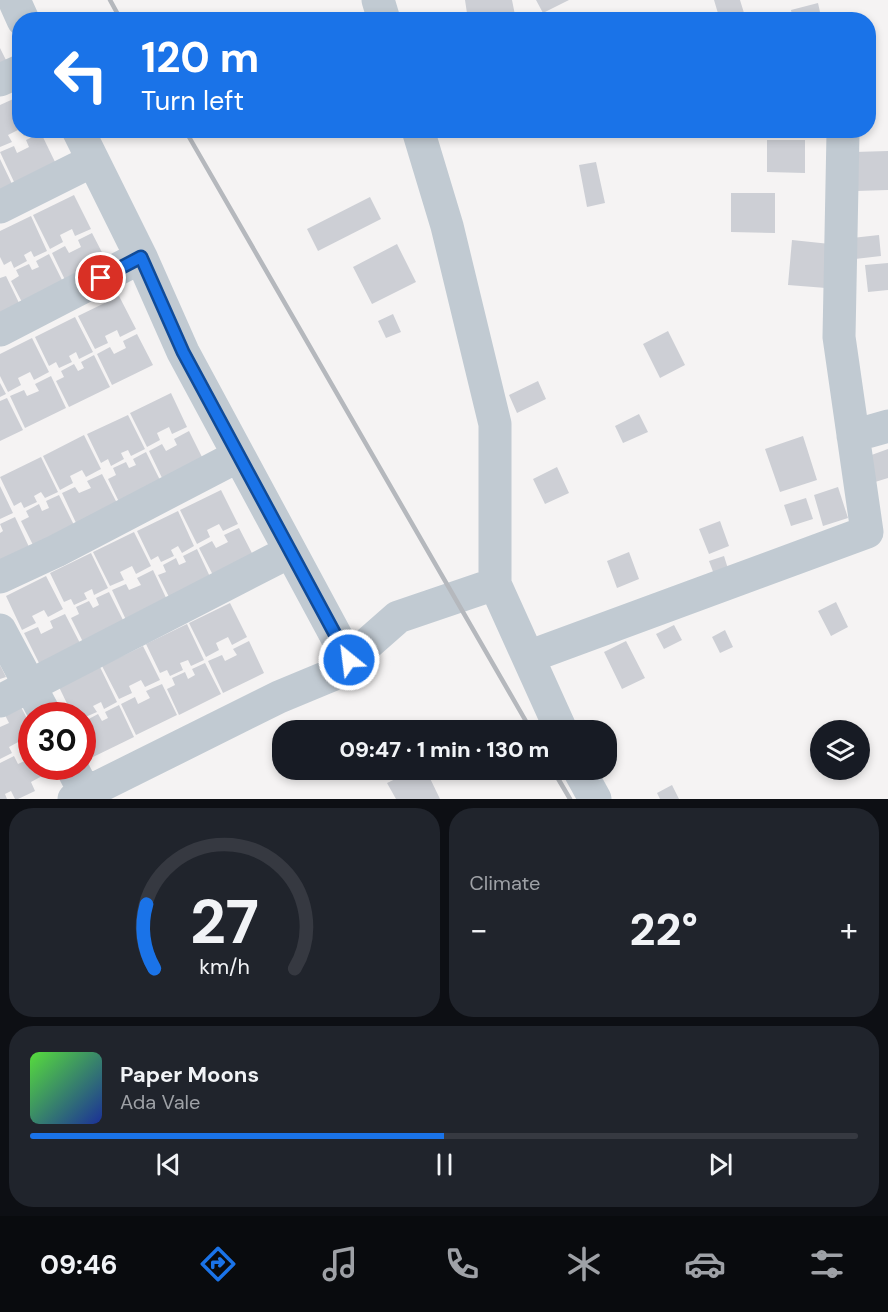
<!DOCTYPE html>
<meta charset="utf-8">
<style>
:root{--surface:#171b24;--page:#20242c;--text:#f1f3f6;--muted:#9ea1a6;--line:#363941;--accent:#1a73e8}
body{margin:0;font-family:"DM Sans",sans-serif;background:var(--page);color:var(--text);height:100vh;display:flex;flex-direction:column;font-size:22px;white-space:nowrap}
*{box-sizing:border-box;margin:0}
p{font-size:20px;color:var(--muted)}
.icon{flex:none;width:33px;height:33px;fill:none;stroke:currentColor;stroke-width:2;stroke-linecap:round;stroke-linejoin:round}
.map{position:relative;height:799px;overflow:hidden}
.panel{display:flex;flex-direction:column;gap:9px;padding:9px;background:#0d0f14;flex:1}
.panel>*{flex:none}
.banner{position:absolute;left:12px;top:12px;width:864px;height:126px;border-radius:24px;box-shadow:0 3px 9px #0003;background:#1a73e8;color:#fff;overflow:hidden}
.buttons{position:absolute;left:810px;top:720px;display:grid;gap:12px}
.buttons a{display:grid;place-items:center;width:60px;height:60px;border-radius:50%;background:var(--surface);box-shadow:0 3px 9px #0003;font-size:30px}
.speed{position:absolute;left:18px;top:702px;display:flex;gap:12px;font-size:30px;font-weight:700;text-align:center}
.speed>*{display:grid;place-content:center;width:78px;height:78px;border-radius:50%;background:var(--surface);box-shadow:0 3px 9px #0003;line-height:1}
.speed .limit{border:9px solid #d22;background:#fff;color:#111}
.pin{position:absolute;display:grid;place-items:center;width:51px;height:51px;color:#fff;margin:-26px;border:3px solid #fff;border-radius:50%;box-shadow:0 2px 6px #0007}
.me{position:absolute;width:66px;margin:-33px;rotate:331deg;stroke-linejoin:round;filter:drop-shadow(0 0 4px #0008)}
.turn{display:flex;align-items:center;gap:21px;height:126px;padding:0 30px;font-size:27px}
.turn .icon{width:78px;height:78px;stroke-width:2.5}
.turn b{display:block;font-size:42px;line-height:51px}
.big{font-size:45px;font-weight:800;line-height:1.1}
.panel .card{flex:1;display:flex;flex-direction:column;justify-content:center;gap:9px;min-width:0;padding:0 21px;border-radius:24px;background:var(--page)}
.panel .dial{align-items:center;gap:0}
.dial svg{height:156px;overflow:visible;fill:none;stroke:var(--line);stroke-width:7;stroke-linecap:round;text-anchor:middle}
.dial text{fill:var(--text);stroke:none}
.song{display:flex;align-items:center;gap:18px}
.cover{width:72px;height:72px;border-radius:9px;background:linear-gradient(135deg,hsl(110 70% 55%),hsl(230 70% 35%))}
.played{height:6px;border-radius:3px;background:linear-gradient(90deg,var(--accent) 50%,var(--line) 50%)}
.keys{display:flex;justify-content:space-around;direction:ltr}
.heat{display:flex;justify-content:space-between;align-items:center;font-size:33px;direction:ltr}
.panel .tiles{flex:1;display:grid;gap:9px;grid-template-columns:1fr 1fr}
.card:last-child{grid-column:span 2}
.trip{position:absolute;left:272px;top:720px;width:345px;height:60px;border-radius:24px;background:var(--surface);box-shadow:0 3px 9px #0003;font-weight:800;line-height:60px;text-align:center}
.tab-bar{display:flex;height:96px;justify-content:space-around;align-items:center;background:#090b0e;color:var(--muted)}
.tab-bar .icon{width:42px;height:42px}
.tab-bar .on{color:var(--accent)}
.tab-bar b{font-size:27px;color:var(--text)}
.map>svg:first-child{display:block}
.building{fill:#cdcfd5}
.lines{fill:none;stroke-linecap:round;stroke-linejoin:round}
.minor{stroke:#c1cad2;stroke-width:33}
.rail{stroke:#b5b8bd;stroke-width:4.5}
.route-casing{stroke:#114b97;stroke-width:15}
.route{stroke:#1a73e8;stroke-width:10}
</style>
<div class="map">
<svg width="888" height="799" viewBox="0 0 888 799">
<rect width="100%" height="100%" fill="#f5f3f3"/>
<path class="building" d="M465,0H512L516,20H468Z
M536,0H569L543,13Z
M714,0H740L744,13L720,20Z
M818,3L820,12L812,14L814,20H793L791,10Z
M694,14L695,20H671V18Z
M0,48L7,62L0,66Z
M20,96V129L8,135L12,142L0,147V105Z
M21,130H34L24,136Z
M41,133L56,164L15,184L0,152L14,146L17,153L29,147L26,140Z
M767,140H805V173L767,172Z
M888,151V190L856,191L854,152Z
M0,159L13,186L0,192Z
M596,162L605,203L587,207L579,165Z
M731,193H775V233L731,232Z
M74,195L91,229L75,236L72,229L60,235L63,242L50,249L33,215Z
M370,197L381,219L318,251L307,229Z
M31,216L47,251L34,257L31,251L24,255L27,261L14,268L11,261L4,265L0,257V231Z
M92,233L108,264L67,284L52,253L65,246L69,253L81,247L78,240Z
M879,235L881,256L855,259L852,238Z
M792,240L830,244L826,288L788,285Z
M397,244L416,282L372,304L353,267Z
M49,254L65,286L24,306L11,281L19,276L16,270L29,264L32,270L39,267L36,261Z
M888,263V290L868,292L865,265Z
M6,276L21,307L0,317V278Z
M119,296L136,329L120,337L117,330L105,336L108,343L95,349L78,316Z
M393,314L401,332L386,338L378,321Z
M75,317L93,352L79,359L76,352L69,356L72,362L59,368L56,362L49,366L35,337Z
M668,331L685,365L660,378L643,344Z
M137,334L153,365L112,385L97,354L110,347L114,354L126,348L123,341Z
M32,338L49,372L34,380L30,372L18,378L21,385L8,392L0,376V354Z
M94,355L110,387L69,407L56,381L64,377L61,371L74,364L78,371L84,368L81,362Z
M51,376L66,408L25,428L10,396L24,390L27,396L39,391L35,384Z
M538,381L546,399L517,413L509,395Z
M0,383L6,394L0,397Z
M171,393L187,427L172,434L169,427L157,433L160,440L147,447L130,413Z
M7,398L23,430L0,441V401Z
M639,414L648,432L623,443L615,426Z
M128,415L145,449L131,456L128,450L121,453L124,459L111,466L108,459L101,463L87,434Z
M189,431L205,463L164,482L149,451L162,444L166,451L177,445L174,439Z
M84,435L101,469L86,477L82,470L70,476L73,483L60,490L43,456Z
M803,436L817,480L780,492L765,449Z
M888,449V478L875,482L866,457Z
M146,452L162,484L120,504L108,479L116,475L113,468L126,462L129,468L136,465L133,459Z
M41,457L58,492L45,498L41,492L34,496L37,502L24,508L21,502L14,506L0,477Z
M557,467L569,493L545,504L533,479Z
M102,474L118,505L77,525L62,493L75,487L79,493L91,488L87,481Z
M0,486L13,513L0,519Z
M838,487L848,518L823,526L814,495Z
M221,490L238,524L223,531L219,524L207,530L210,537L197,544L180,510Z
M59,495L75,527L34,547L21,521L29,517L26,511L39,504L42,511L49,508L46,501Z
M806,498L813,519L791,526L784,505Z
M178,511L194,546L182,553L178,546L171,550L174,556L161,562L158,556L151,560L137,531Z
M15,517L30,549L0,563V533L3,531L0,524Z
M720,521L729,546L709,554L699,529Z
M239,528L255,559L215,579L199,548L212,541L216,548L228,542L224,535Z
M134,532L151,566L136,574L132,566L120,572L124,580L110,586L93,552Z
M197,549L212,581L171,601L158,575L166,572L163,565L176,558L179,565L186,562L183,556Z
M629,552L639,579L617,588L607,561Z
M91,553L108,588L94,595L92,589L84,593L87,599L74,605L71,599L64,602L50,573Z
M724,556L729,572L715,577L709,561Z
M153,570L168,602L127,622L112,590L126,584L129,590L141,585L137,578Z
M46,576L63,609L48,617L44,610L32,616L36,623L22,630L6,596Z
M109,592L125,624L84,644L71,618L79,614L76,607L89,601L93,608L99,605L96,598Z
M836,602L848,627L831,636L818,611Z
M230,603L247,637L232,645L228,637L216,643L219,650L206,657L189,623Z
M65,614L81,645L40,665L24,633L38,627L41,634L53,628L50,621Z
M187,624L204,660L191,666L188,660L180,663L183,670L170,676L167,670L160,673L146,644Z
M674,625L682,640L664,649L656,634Z
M725,630L733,647L720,653L712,637Z
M249,641L264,673L223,693L208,661L222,655L225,661L237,655L233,649Z
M626,641L645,678L622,689L604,652Z
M143,646L160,680L145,687L141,680L129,686L132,693L119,699L102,666Z
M205,663L221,694L179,715L167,689L175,685L172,678L185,672L188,679L195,675L192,669Z
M0,665L6,677L0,679Z
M100,667L117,702L104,709L101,702L93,706L97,712L83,718L80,712L73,716L59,687Z
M162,684L177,715L136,735L121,704L135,697L138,704L150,698L146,691Z
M119,705L134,737L93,757L82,737V730L88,727L85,721L98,714L102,721L108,718L105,712Z
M21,707L32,728V744L26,747L22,740L9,747L12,753L0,759V727L9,723L5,715Z
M32,748V766H52L53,770L31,782L35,791L18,799H15L11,791L5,794L7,799H0V763L14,756L18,764L31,758L27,750Z
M414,770H426L440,799H396L387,783Z
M672,785L679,799H660L657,793Z"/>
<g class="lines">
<path class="minor" d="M14,0L23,20
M378,0L384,20
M0,80L20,71
M78,130L141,257L183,352L349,660
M0,207L92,161
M0,330L141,257
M853,436L888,426
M0,577L56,551L238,456
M495,584L561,730
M0,630L46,716
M528,657L867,532L839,337L843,133
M0,701L289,552
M71,766L85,793
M579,770L595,799
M74,799L279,697L332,675L398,617L495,584V424L447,226L418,130"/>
<path class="rail" d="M110,0L121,20
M185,130L531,730
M553,770L570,799"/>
</g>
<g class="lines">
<defs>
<path id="route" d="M101,278L141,257L183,352L349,660"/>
</defs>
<use href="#route" class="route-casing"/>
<use href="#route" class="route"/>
</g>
</svg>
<div class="buttons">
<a><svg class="icon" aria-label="layers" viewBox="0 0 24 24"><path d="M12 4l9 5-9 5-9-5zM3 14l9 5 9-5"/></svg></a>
</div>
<div class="speed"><div class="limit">30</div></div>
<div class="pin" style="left:101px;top:278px;background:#d93025"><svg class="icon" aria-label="arrive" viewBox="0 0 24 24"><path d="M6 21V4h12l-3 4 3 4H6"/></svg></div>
<svg class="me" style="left:349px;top:660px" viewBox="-20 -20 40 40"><circle r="17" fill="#1a73e8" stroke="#fff" stroke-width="3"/><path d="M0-11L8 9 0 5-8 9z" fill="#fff"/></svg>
<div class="trip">09:47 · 1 min · 130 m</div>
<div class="banner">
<div class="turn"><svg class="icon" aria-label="left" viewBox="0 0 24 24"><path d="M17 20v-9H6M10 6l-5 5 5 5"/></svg><div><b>120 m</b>Turn left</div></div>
</div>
</div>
<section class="panel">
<div class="tiles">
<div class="card dial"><svg viewBox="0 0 100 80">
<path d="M14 69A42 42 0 1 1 86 69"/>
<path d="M14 69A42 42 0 0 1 10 36" stroke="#1a73e8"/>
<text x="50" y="56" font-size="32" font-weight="700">27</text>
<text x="50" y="72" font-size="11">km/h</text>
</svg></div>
<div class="card"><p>Climate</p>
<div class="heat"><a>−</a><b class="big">22°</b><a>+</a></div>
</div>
<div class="card">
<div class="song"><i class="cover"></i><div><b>Paper Moons</b><p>Ada Vale</p></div></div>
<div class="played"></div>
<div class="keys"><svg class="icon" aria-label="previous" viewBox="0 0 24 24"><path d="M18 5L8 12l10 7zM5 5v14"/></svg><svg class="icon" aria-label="pause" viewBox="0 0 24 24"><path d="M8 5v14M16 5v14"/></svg><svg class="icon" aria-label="next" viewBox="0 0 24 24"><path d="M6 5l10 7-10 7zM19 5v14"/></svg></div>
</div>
</div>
</section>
<nav class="tab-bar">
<b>09:46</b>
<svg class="icon on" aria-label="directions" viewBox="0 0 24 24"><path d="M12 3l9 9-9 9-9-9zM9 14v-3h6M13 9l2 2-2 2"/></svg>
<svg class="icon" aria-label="music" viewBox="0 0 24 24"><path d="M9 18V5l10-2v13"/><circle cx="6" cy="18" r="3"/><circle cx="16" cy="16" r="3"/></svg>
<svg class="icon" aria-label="phone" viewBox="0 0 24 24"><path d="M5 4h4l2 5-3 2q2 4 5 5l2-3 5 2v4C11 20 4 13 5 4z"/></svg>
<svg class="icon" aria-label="climate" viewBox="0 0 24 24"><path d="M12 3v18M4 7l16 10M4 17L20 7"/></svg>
<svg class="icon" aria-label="car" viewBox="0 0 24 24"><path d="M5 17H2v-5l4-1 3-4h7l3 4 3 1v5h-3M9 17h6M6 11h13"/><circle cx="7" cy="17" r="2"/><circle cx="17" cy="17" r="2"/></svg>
<svg class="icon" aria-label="filters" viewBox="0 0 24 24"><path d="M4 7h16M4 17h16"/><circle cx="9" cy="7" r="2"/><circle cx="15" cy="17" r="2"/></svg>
</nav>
